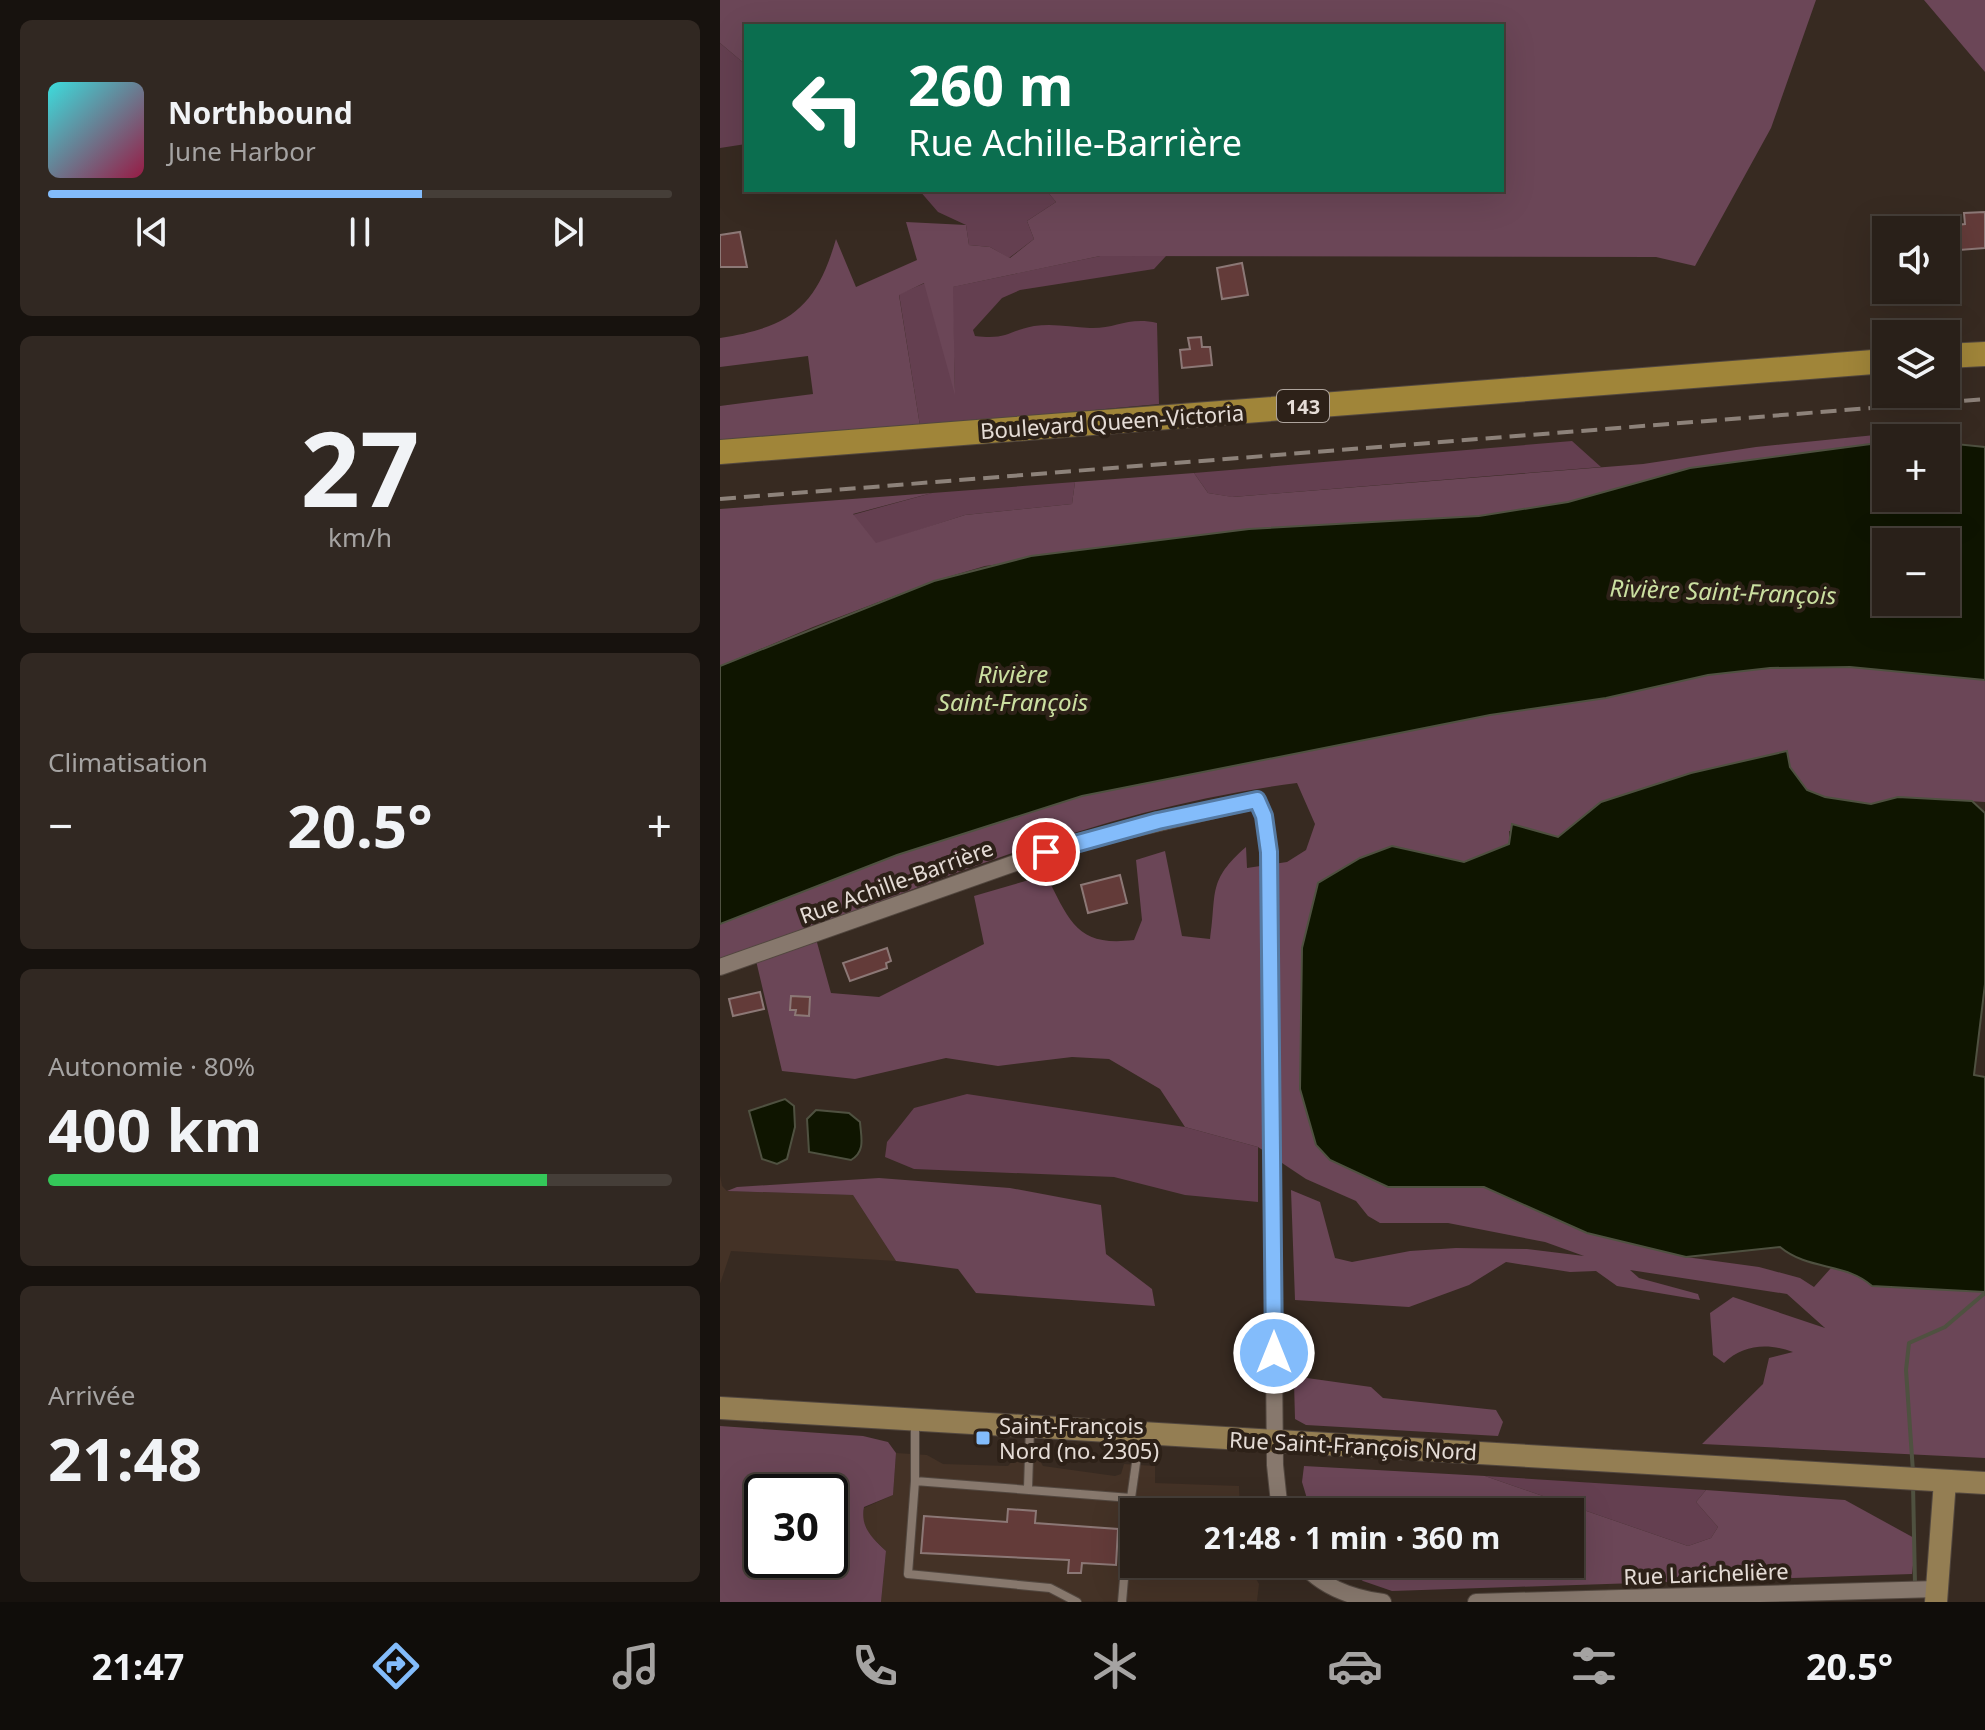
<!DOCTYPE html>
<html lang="fr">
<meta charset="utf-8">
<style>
:root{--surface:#292019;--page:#312822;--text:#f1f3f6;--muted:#a5a3a2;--line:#453e38;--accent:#83bcfb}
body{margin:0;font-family:"Noto Sans",sans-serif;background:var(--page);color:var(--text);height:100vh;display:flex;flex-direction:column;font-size:30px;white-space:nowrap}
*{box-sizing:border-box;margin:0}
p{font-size:26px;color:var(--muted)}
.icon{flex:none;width:44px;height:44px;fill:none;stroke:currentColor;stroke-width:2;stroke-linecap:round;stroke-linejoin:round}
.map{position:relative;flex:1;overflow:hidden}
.panel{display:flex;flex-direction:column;gap:20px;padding:20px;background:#17120e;width:720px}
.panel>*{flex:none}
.banner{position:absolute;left:24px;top:24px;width:760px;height:168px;border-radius:0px;box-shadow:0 8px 32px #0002,0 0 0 2px var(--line);background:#0b6e4f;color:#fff;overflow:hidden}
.buttons{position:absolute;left:1152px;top:216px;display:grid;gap:16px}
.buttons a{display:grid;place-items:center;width:88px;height:88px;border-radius:0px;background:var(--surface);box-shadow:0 8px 32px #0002,0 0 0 2px var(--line);font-size:40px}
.speed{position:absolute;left:24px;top:1474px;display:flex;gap:16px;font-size:40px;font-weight:700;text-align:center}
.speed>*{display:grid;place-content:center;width:104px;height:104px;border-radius:50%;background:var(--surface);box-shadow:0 8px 32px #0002,0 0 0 2px var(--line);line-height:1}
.speed .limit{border:4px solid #111;border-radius:12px;background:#fff;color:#111}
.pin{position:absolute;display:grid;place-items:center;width:68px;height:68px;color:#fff;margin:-34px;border:4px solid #fff;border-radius:50%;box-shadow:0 2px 8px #0007}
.me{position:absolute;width:88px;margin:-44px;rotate:0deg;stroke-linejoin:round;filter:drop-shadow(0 0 6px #0008)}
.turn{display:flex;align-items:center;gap:28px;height:168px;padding:0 32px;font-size:36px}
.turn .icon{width:104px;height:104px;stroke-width:2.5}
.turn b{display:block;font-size:56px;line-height:68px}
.big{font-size:60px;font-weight:700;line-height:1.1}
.panel .tile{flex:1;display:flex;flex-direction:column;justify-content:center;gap:12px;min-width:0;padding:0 28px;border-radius:12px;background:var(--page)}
.panel .dial{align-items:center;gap:0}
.dial b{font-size:104px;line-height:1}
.song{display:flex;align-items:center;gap:24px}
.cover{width:96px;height:96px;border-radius:12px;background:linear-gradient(135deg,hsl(180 70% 55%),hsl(340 70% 35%))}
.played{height:8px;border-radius:4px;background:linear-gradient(90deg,var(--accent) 60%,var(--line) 60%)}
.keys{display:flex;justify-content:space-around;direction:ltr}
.heat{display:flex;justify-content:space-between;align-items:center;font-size:44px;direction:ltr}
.charge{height:12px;border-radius:6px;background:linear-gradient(90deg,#34c759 80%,var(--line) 0)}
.trip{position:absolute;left:400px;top:1498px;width:464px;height:80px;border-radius:0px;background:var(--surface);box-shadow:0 8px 32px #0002,0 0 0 2px var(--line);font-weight:700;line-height:80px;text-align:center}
.tabs{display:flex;height:128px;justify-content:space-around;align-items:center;background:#100d0a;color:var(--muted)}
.tabs .icon{width:56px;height:56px}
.tabs .active{color:var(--accent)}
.tabs b{font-size:36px;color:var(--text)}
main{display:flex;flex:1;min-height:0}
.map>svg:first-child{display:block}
.built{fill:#443226}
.green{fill:#643f50}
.forest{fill:#6b4657;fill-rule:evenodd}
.water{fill:#0f1500;stroke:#4f5140;stroke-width:2;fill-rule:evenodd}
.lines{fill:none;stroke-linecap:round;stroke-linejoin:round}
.stream{stroke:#4f5140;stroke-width:4}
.building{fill:#633b39;stroke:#8c7876;stroke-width:2}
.lane-casing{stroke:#52473f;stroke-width:10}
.street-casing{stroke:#52473f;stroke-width:18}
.secondary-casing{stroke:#52473f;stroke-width:24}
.primary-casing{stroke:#52473f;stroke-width:26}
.lane{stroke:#87786d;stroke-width:8}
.street{stroke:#87786d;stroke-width:16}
.secondary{stroke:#947e53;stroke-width:22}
.primary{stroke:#a08539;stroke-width:24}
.rail{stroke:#8d827a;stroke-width:4;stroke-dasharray:16 8;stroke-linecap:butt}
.route-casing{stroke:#557aa3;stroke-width:20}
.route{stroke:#83bcfb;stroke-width:14}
.poi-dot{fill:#83bcfb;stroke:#2d2118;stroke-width:3}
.labels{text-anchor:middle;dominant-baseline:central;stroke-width:8;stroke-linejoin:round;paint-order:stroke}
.shield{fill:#2d2118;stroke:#aea49d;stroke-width:2}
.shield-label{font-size:20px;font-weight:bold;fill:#e5dcd6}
.street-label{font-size:22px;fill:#e5dcd6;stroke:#2d2118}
.poi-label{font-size:22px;fill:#e5dcd6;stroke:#2d2118;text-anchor:start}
.water-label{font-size:24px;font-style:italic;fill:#cbe0a1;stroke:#2d2118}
</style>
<main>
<section class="panel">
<div class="tile">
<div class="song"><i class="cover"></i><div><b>Northbound</b><p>June Harbor</p></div></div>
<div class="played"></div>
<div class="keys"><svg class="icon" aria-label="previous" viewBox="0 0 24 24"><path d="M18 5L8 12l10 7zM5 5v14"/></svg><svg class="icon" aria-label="pause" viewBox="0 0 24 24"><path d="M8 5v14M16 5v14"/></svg><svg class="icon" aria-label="next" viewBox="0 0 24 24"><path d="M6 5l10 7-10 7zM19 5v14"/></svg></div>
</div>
<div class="tile dial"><b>27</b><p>km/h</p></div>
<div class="tile"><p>Climatisation</p>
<div class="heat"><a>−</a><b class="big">20.5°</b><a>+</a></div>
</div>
<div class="tile"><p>Autonomie · 80%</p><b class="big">400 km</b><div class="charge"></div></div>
<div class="tile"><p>Arrivée</p><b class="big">21:48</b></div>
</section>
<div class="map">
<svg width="1265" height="1602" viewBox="0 0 1265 1602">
<rect width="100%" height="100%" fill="#372a21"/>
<path class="built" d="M0,1175L2,1186L7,1191L133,1195L176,1261L11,1251L0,1284Z
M176,1453L207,1455L223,1464L288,1466L295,1458L319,1459L323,1466L395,1476L401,1474L404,1464L435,1466V1483L519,1486L520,1512H414V1564H528L539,1584L537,1601L161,1602L166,1551L149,1534L142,1519L144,1508L173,1495Z"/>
<path class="green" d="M0,43L26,65V144L0,148Z
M199,190H326L336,202L307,221L314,239L289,258L270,247L249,245L246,225L218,212Z
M380,256H446L434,269L300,290L282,298L253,330L255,336C288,340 287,331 314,326C333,323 351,327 370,328C395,329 409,316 437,323L439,404L200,426L179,294L205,283L235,391L232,287Z
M852,441L881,467L512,497L488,493L474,473Z
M355,482L352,504L245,515L156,544L132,515L212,493Z
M247,1094L465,1127L538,1147V1202L465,1195L394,1177L194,1169L165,1157L167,1142L194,1108Z
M765,1476L986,1490L976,1502L998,1527L991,1538L968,1546Z"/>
<path class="forest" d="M0,0H1096L1051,128L975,266L936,257L380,256L233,287L235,395L204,283L179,295L200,426L0,440V406L93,394L88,356L0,367V338C70,327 96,308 116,239L136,287L197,260L186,222L246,225L249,245L270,247L290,258L314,239L307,221L336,202L326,190H782V26H26V65L0,43Z
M1204,0H1265V72Z
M1185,432L1190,438H1166V442L970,468L848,502L759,516L529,529L265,566L214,581L93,627L0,666V509L212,493L133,514L156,543L245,515L352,504L355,482L474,473L488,493L513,497L923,464L1036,447Z
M1130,667L1265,680V802L1178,797L1151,804L1105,797L1087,790L1070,767L1067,751L971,773L881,802L838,837L789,831V844L744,862L672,846L640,858L598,883L582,948L668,1187H764L867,1233L966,1257L1039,1267L1080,1278L1094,1287L1111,1268L1139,1274L1152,1286L1265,1292V1458L982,1444L1043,1384L1049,1358L1073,1352C1049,1343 1023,1344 1004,1363L993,1355L990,1313L1013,1297L1105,1328L1067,1294L910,1270L919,1278L978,1294L980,1300L897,1286L876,1271L850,1272L786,1262L749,1285L689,1307L575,1300L571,1190L600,1202L615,1258L632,1262L690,1251L736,1248L807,1249L864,1256L825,1242L728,1223H660L648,1216L636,1201L586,1179L538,1147L465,1127L440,1089L389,1059L352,1057L278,1066L226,1058L135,1079L62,1071L34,952L0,960V924L177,855L362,796L770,715L886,698L988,675L1050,668ZM577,783L595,824L586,850L567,862L527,868L526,847C487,881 497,892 490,939L462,936L445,851L416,860L422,920L414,940C357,947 350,922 326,875L254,896L264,944L159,997L111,993L93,928C251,866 408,804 577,783Z
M159,1178L290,1188L381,1205L386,1254L432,1289L435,1306L256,1293L238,1269L176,1261L133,1195L7,1191L17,1187Z
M580,1377L651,1387L663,1398L776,1410L783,1422L778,1436L586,1425L575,1419L574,1382Z
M0,1426L143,1436L168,1442L176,1453L173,1495L144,1507C140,1527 152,1538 166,1551L161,1602H0ZM110,1492V1560H42V1492Z
M584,1466L765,1476L968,1546L991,1538L998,1527L976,1502L986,1490L1125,1500L1196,1539L1192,1574L672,1591L643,1581L619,1564H850V1512H591L582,1482Z"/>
<path class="water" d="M1166,442V498H1226V443L1265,447V680L1130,667L1050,668L988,675L886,698L770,715L362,796L177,855L0,924V666L214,581L311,556L529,529L759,516L848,502L970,468ZM1166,542H1226V602H1166Z
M1067,751L1070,767L1087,790L1105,797L1151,804L1178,797L1252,801L1265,813V984L1254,1075L1265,1077V1292L1152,1286C1125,1262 1089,1271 1060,1247L966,1257L867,1233L764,1187H668L610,1160L596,1145L580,1089L582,948L598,883L640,858L672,846L744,862L789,844L792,824L838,837L881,802L971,773Z
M65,1099L74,1106L75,1127L67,1159L57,1164L42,1159L29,1111Z
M96,1110L129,1113L140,1122C141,1137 146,1151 131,1160L89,1152L87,1119Z"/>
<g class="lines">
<path class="stream" d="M1193,1472L1186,1370L1189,1343L1225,1327L1265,1293
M1193,1484L1195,1584"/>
</g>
<path class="building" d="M1265,212V248L1226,251V226L1245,224L1244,213Z
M20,232L27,267H0V235Z
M522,263L528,295L502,299L497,268Z
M481,337L482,347H490L492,365L462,368L460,350L470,349L468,338Z
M400,875L407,903L368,913L361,885Z
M167,948L171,961L166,963L167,968L130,981L123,963Z
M40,992L44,1009L13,1016L9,999Z
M71,996L90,997L89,1016L75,1015L76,1010H70Z
M288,1509L316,1511L315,1523L398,1529L396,1565L362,1563L361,1573H348L349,1560L201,1553L204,1516L287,1522Z"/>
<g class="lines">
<defs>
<path id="lane" d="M195,1423V1481L411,1498L420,1435
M195,1481L188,1574L330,1588L357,1602
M308,1488L310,1427
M402,1602L411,1498"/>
<path id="street" d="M0,967L349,844L537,800L544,816L549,852L555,1465L560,1512
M583,1564C603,1588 634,1598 663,1602
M756,1602L1217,1589"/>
<path id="secondary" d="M0,1408L1265,1483
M1216,1602L1225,1481"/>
<path id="primary" d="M1226,356L1265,354
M0,452L1166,361"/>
</defs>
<use href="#lane" class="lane-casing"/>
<use href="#street" class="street-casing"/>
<use href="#secondary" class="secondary-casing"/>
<use href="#primary" class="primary-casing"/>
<use href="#lane" class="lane"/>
<use href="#street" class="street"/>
<use href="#secondary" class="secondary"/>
<use href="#primary" class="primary"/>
<path class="rail" d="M0,499L1265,399"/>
</g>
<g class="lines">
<defs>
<path id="route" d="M326,852L438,821L537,800L544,816L549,852L554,1353"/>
</defs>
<use href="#route" class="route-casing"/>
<use href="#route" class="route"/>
</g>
<rect class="poi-dot" x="255" y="1430" width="16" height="16" rx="4"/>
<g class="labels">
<rect class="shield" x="557" y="390" width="52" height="32" rx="6"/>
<g class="shield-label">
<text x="583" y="406">143</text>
</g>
<g class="street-label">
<text transform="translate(392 421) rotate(-4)">Boulevard Queen-Victoria</text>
<text transform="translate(176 881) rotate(-20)">Rue Achille-Barrière</text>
<text transform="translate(633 1445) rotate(3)">Rue Saint-François Nord</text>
<text transform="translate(986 1573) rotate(-2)">Rue Larichelière</text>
</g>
<g class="poi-label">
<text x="279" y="1425">Saint-François<tspan x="279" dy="25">Nord (no. 2305)</tspan></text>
</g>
<g class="water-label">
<text transform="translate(1003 591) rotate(2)">Rivière Saint-François</text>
<text x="293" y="673">Rivière<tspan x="293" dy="28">Saint-François</tspan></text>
</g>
</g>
</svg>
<div class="buttons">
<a><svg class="icon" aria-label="sound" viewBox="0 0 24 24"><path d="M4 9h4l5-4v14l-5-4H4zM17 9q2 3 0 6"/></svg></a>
<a><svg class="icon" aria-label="layers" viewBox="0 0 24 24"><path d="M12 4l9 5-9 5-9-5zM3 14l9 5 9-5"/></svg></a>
<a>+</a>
<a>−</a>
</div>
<div class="speed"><div class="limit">30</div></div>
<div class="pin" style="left:326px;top:852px;background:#d93025"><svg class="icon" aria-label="arrive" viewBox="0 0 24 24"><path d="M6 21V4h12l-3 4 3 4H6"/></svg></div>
<svg class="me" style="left:554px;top:1353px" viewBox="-20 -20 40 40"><circle r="17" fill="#83bcfb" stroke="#fff" stroke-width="3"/><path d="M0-11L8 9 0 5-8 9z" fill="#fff"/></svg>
<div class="trip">21:48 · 1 min · 360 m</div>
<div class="banner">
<div class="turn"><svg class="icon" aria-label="left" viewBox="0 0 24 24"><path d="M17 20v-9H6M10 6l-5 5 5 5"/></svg><div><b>260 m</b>Rue Achille-Barrière</div></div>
</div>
</div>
</main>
<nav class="tabs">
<b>21:47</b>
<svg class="icon active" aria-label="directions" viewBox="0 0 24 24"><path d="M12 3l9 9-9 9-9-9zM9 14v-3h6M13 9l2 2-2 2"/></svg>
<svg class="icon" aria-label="music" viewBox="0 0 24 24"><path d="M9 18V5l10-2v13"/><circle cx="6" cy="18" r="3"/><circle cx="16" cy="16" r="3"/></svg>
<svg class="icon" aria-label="phone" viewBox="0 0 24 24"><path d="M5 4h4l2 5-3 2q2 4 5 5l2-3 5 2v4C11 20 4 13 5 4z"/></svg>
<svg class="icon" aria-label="climate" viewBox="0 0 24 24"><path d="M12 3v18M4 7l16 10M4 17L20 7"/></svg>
<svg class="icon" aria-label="car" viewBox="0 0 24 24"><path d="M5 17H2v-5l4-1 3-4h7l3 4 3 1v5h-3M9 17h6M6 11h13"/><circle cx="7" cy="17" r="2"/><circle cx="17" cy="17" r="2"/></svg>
<svg class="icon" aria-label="filters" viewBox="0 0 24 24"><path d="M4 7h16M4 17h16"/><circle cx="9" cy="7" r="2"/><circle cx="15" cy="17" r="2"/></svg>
<b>20.5°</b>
</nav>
